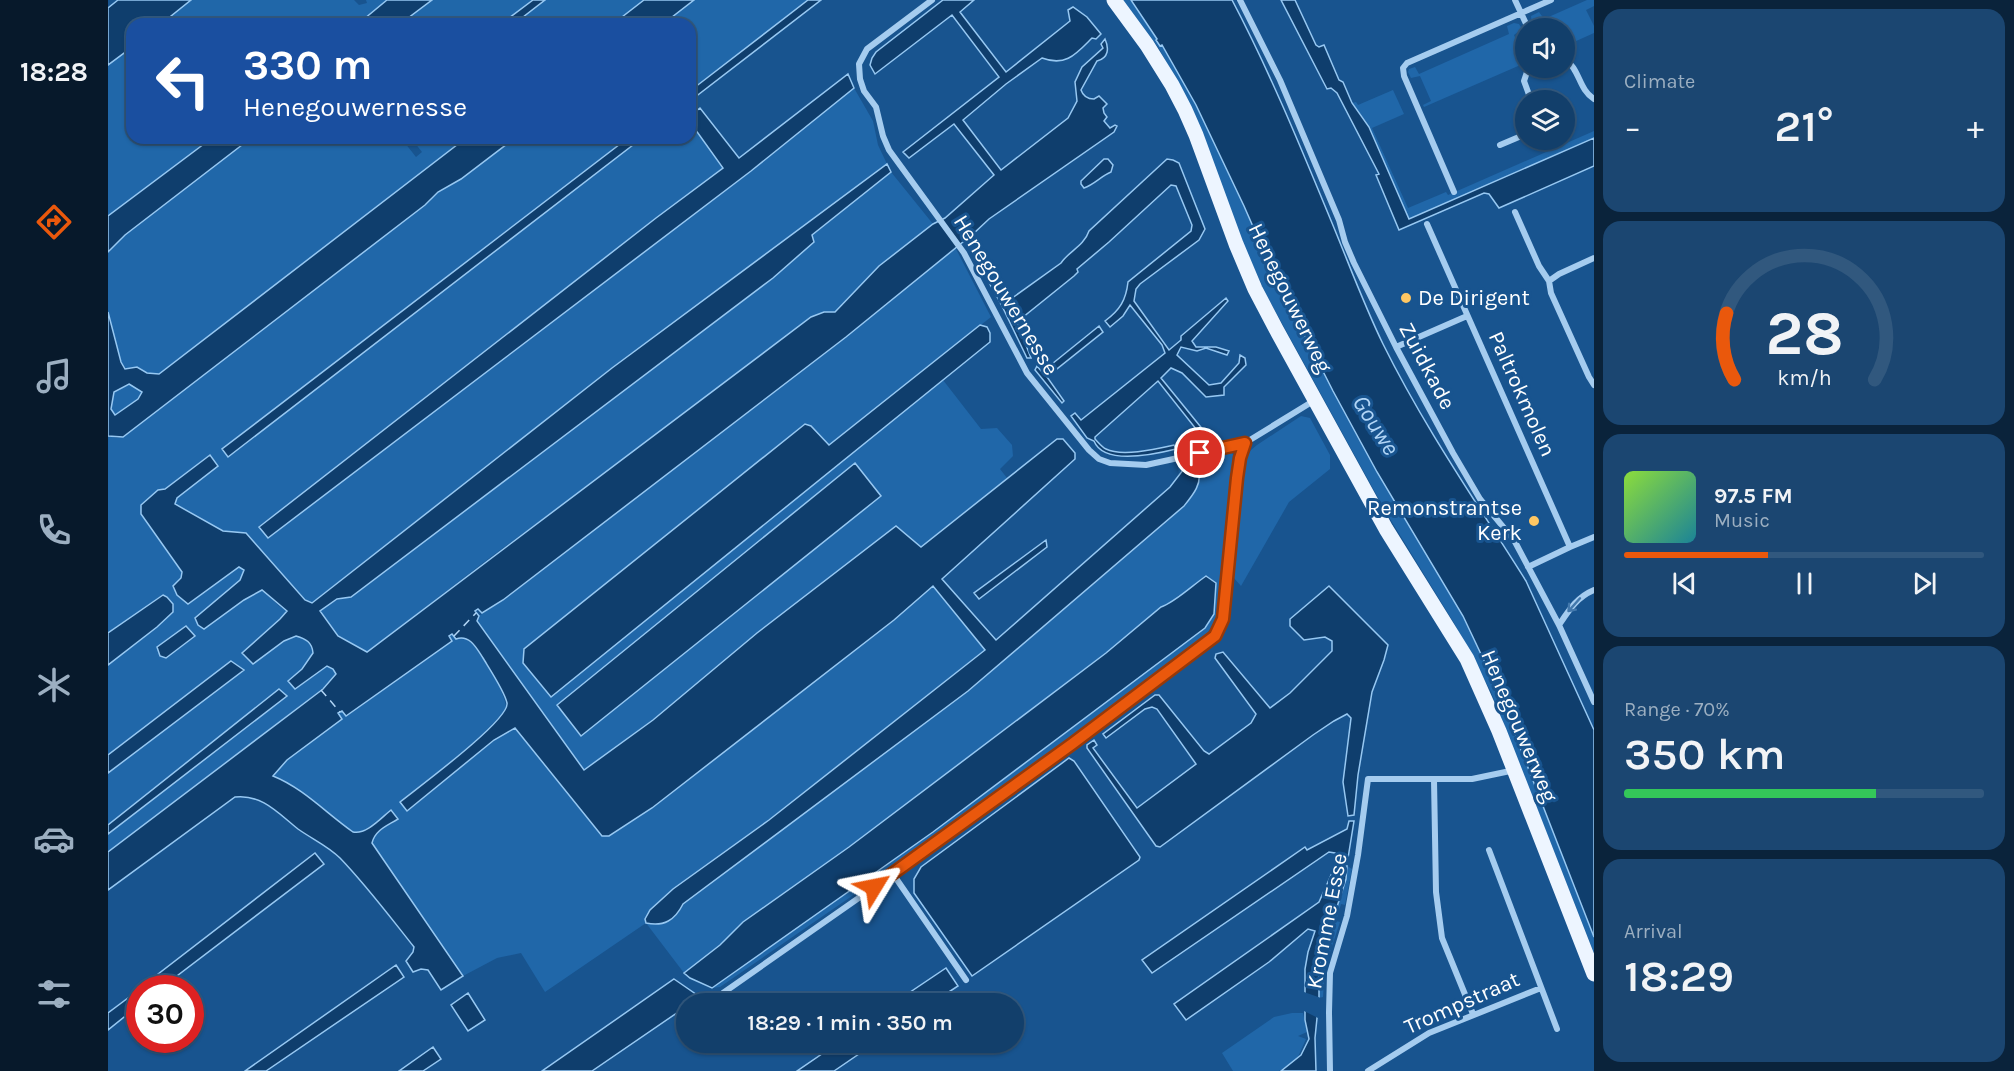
<!DOCTYPE html>
<meta charset="utf-8">
<style>
:root{--surface:#123f6b;--page:#1b4671;--text:#f1f3f6;--muted:#9cafc1;--line:#31587e;--accent:#ea580c}
body{margin:0;font-family:Karla,sans-serif;background:var(--page);color:var(--text);height:100vh;display:flex;flex-direction:column;font-size:22px;white-space:nowrap}
*{box-sizing:border-box;margin:0}
p{font-size:20px;color:var(--muted)}
.icon{flex:none;width:33px;height:33px;fill:none;stroke:currentColor;stroke-width:2;stroke-linecap:round;stroke-linejoin:round}
.map{position:relative;flex:1;overflow:hidden}
.side{display:flex;flex-direction:column;gap:9px;padding:9px;background:#0a233b;width:420px}
.side>*{flex:none}
.top-card{position:absolute;left:18px;top:18px;width:570px;height:126px;border-radius:18px;box-shadow:0 2px 4px #0004,0 0 0 2px var(--line);background:#1a4fa0;color:#fff;overflow:hidden}
.buttons{position:absolute;left:1407px;top:18px;display:grid;gap:12px}
.buttons a{display:grid;place-items:center;width:60px;height:60px;border-radius:50%;background:var(--surface);box-shadow:0 2px 4px #0004,0 0 0 2px var(--line);font-size:30px}
.speed{position:absolute;left:18px;top:975px;display:flex;gap:12px;font-size:30px;font-weight:700;text-align:center}
.speed>*{display:grid;place-content:center;width:78px;height:78px;border-radius:50%;background:var(--surface);box-shadow:0 2px 4px #0004,0 0 0 2px var(--line);line-height:1}
.speed .limit{border:9px solid #d22;background:#fff;color:#111}
.pin{position:absolute;display:grid;place-items:center;width:51px;height:51px;color:#fff;margin:-26px;border:3px solid #fff;border-radius:50%;box-shadow:0 2px 6px #0007}
.me{position:absolute;width:66px;margin:-33px;rotate:55deg;stroke-linejoin:round;filter:drop-shadow(0 0 4px #0008)}
.turn{display:flex;align-items:center;gap:21px;height:126px;padding:0 18px;font-size:27px}
.turn .icon{width:78px;height:78px;stroke-width:2.5}
.turn b{display:block;font-size:42px;line-height:51px}
.big{font-size:45px;font-weight:600;line-height:1.1}
.side .widget{flex:1;display:flex;flex-direction:column;justify-content:center;gap:9px;min-width:0;padding:0 21px;border-radius:18px;background:var(--page)}
.side .dial{align-items:center;gap:0}
.dial svg{height:156px;overflow:visible;fill:none;stroke:var(--line);stroke-width:7;stroke-linecap:round;text-anchor:middle}
.dial text{fill:var(--text);stroke:none}
.song{display:flex;align-items:center;gap:18px}
.cover{width:72px;height:72px;border-radius:9px;background:linear-gradient(135deg,hsl(90 70% 55%),hsl(190 70% 35%))}
.played{height:6px;border-radius:3px;background:linear-gradient(90deg,var(--accent) 40%,var(--line) 40%)}
.keys{display:flex;justify-content:space-around;direction:ltr}
.heat{display:flex;justify-content:space-between;align-items:center;font-size:33px;direction:ltr}
.charge{height:9px;border-radius:4px;background:linear-gradient(90deg,#34c759 70%,var(--line) 0)}
.trip{position:absolute;left:568px;top:993px;width:348px;height:60px;border-radius:30px;background:var(--surface);box-shadow:0 2px 4px #0004,0 0 0 2px var(--line);font-weight:600;line-height:60px;text-align:center}
main{display:flex;flex:1;min-height:0}
.tab-bar{display:flex;flex-direction:column;width:108px;justify-content:space-around;align-items:center;background:#07192b;color:var(--muted)}
.tab-bar .icon{width:42px;height:42px}
.tab-bar .active{color:var(--accent)}
.tab-bar b{font-size:27px;color:var(--text)}
.map>svg:first-child{display:block}
.green{fill:#2067a9;fill-rule:evenodd}
.water{fill:#0f3e6d;stroke:#97c8f2;stroke-width:1.5;fill-rule:evenodd}
.pier{fill:#18548f}
.lines{fill:none;stroke-linecap:round;stroke-linejoin:round}
.ferry{stroke:#b1d5f6;stroke-width:1.5;stroke-dasharray:8 6;stroke-linecap:butt}
.minor{stroke:#a5ccef;stroke-width:6}
.primary{stroke:#edf5ff;stroke-width:15}
.oneway{stroke:#4278ac}
.route-casing{stroke:#983908;stroke-width:15}
.route{stroke:#ea580c;stroke-width:10}
.poi-dot{fill:#ffc763;stroke:#18548f;stroke-width:2}
.labels{text-anchor:middle;dominant-baseline:central;stroke-width:6;stroke-linejoin:round;paint-order:stroke}
.street-label{font-size:22px;fill:#fff;stroke:#18548f}
.poi-label{font-size:22px;fill:#fff;stroke:#18548f;text-anchor:start}
.water-label{font-size:24px;font-style:italic;fill:#b1d5f6;stroke:#18548f}
</style>
<main>
<nav class="tab-bar">
<b>18:28</b>
<svg class="icon active" aria-label="directions" viewBox="0 0 24 24"><path d="M12 3l9 9-9 9-9-9zM9 14v-3h6M13 9l2 2-2 2"/></svg>
<svg class="icon" aria-label="music" viewBox="0 0 24 24"><path d="M9 18V5l10-2v13"/><circle cx="6" cy="18" r="3"/><circle cx="16" cy="16" r="3"/></svg>
<svg class="icon" aria-label="phone" viewBox="0 0 24 24"><path d="M5 4h4l2 5-3 2q2 4 5 5l2-3 5 2v4C11 20 4 13 5 4z"/></svg>
<svg class="icon" aria-label="climate" viewBox="0 0 24 24"><path d="M12 3v18M4 7l16 10M4 17L20 7"/></svg>
<svg class="icon" aria-label="car" viewBox="0 0 24 24"><path d="M5 17H2v-5l4-1 3-4h7l3 4 3 1v5h-3M9 17h6M6 11h13"/><circle cx="7" cy="17" r="2"/><circle cx="17" cy="17" r="2"/></svg>
<svg class="icon" aria-label="filters" viewBox="0 0 24 24"><path d="M4 7h16M4 17h16"/><circle cx="9" cy="7" r="2"/><circle cx="15" cy="17" r="2"/></svg>
</nav>
<div class="map">
<svg width="1486" height="1071" viewBox="0 0 1486 1071">
<rect width="100%" height="100%" fill="#18548f"/>
<path class="green" d="M83,0H246L251,5L259,3L258,0H279L250,24H53Z
M324,0H425L393,24H292Z
M437,0H536L505,24H406Z
M586,0H700L582,91V24H555Z
M1015,0H1023C1033,14 1046,29 1052,45L1053,44L1088,105L1136,206L1168,279L1225,391L1269,472L1355,616L1389,688L1475,910L1486,937V953L1383,692L1346,623L1279,514L1159,296L1138,251L1081,103L1050,47Z
M1479,0H1486V6L1478,10L1486,26V33L1457,46L1456,28H1436L1433,22L1424,24L1423,16L1431,12L1436,19Z
M1406,23L1411,24L1414,29L1406,35L1415,56H1417V63L1316,107L1315,105L1323,101L1312,76L1303,78L1300,72L1301,69L1307,67L1311,74L1401,34L1399,26Z
M24,47V138H104L0,216V65Z
M746,88L765,121L770,145L779,164L504,368L204,603L197,600L138,533L115,531L67,504L69,498L109,466L101,455L57,489L33,514L74,572L73,578L80,604L131,567L136,570L132,580L88,618L136,600L154,590L171,606L179,611L172,619L134,654L145,663L176,641L188,636C198,639 204,642 206,653L194,669L180,681L187,689L219,666L225,669L228,674L215,688L0,852V834L178,696L55,782L0,825V773L136,670L123,661L0,755V665L49,626L65,612V604L59,597L55,595L0,633V436L9,438L15,437L317,205L330,192L353,179L407,138H520L115,448L120,456L534,138H582V122L616,167L548,218L151,526L160,538L643,171Z
M1285,90L1296,114L1264,128L1300,208L1338,192L1340,195L1486,131V138L1301,219L1261,127L1244,103L1248,102L1250,105Z
M143,138H293L308,157L314,152L303,138H358L51,374L39,373L29,367L18,369L13,362L0,312V252L17,235Z
M783,172L825,224L771,266L727,312H716L380,559L259,652L230,636L212,611C221,602 230,599 243,597L665,278L706,242L704,235Z
M847,247L883,317L721,445L703,426L697,424L416,649L415,663L443,697L835,380L873,429L889,428L904,445L905,456L892,469L899,478L813,547L788,527L545,720L476,770L369,621L371,616L395,600L738,337ZM748,464L772,496L473,735L449,705Z
M21,384L35,392L30,399L7,415L3,409L6,392Z
M1193,416L1202,418L1222,455V469L1181,502L1133,586L1125,577L1136,463L1143,450L1149,445Z
M1123,450L1125,455L1110,617L1098,635L831,836L612,987L604,988L825,832L1097,628L1106,614L1071,595L1061,604L1053,607L998,653L741,847L635,922L612,945L576,973L538,923L437,992L413,953L389,958L355,976L264,843C267,830 279,826 290,820L271,819C263,825 255,834 245,832C218,813 195,788 164,776L179,760L234,718L230,713L234,710L239,716L344,641L341,636L345,634C350,637 357,638 362,642C374,650 400,697 398,710L299,811L386,740L407,728L494,836H501L544,808L786,620L825,585L877,650L661,820L565,889L555,899V923C566,919 570,914 575,904L860,691L1061,520L1085,495L1075,470L1071,477L1070,462Z
M1239,866L1244,869L1237,905L1233,904L1228,921L1232,922L1217,967L1215,997L1211,998V967L1226,926L1227,913L1238,879Z
M1184,1013H1195L1199,1032L1190,1036L1198,1039L1189,1059L1171,1071H1125L1114,1053L1166,1017Z"/>
<path class="water" d="M10,0H83L53,24H24V47L0,65V8Z
M279,0H324L292,24H250Z
M425,0H437L406,24H393Z
M536,0H586L555,24H505Z
M700,0H713L582,101V91Z
M835,0H866L852,12L898,72L962,21L960,10L965,7L979,17L993,34L988,39L984,38C968,54 958,67 934,58L898,84L855,120L893,170L960,118L969,101L967,82L974,67L995,48L993,44L997,39C1001,48 1001,58 989,61L973,90C975,96 980,99 986,99L991,96L999,104L995,108L996,113L999,117L996,121L1002,128L1007,125L1009,126L1006,132L881,219L864,235L863,238L900,301L953,263C961,251 976,246 981,231L1059,159L1065,160L1071,163L1097,229L1091,240L1032,284L1028,289L1026,301L1061,350L1073,340V336L1118,298L1120,301L1084,341L1088,347H1108L1121,351L1119,355L1098,348L1089,351L1073,347L1069,355L1101,385L1113,383L1131,363L1132,355L1137,358L1138,365L1116,387V395L1098,397L1074,373L1063,368L1053,378L1105,442L1084,446L1082,443L1096,439L1050,381L987,437V439C990,442 994,447 998,449C1014,457 1048,449 1066,445L1068,449C1048,454 996,466 986,441L979,438L963,416L967,413L973,420L1057,353L1054,345L1022,305L1015,316L1002,327L997,321C1012,310 1018,300 1020,282L1083,231L1084,225L1068,186L1063,185L1001,242L969,269L970,272L966,276L909,322L923,358H919L894,306L858,241L855,242L738,337L395,600L374,613L370,609L367,611L371,616L369,621L476,770L545,720L649,633L788,526L813,547L949,439H955L967,453V459L834,579L888,640L1062,487L1075,470L1084,465L1090,469C1095,483 1085,495 1076,506L860,691L575,904C567,920 556,927 538,923L537,919L542,910L565,889L661,820L877,650L825,586L786,620L544,808L501,836H494L407,728L386,740L299,811L292,802C308,789 402,720 399,703C397,692 381,668 375,658C369,649 362,634 348,639L344,634L341,636L344,641L238,716L234,711L230,713L234,719L179,760L165,776C195,788 218,813 245,832C258,835 273,818 283,810L290,819C279,826 267,830 264,843L355,976L333,990L320,970L313,969L305,972L298,961L305,952L306,947C282,917 259,886 232,858C220,846 204,839 190,829C170,813 154,794 127,797L0,890V852L215,689L228,674L225,669L219,666L187,689L180,681L194,669L205,653C204,642 198,639 188,636L176,641L145,664L134,653L172,619L179,611L154,590L136,600L96,629L90,625L87,618L132,580L136,570L131,567L80,604L69,595L65,586L73,578L74,572L33,514V505L50,490L57,489L102,455L110,466L69,498L67,504L115,531L138,533L197,600L204,603L504,368L779,164L783,172L704,235L706,242L665,278L243,597L229,599L212,611L230,636L259,652L703,317L716,312H727L771,266L825,224L837,218L886,175L846,124L801,158L795,152L891,77L844,15L767,74L762,65L764,58L768,52Z
M1023,0H1124C1162,72 1193,148 1224,223C1241,264 1256,305 1275,344C1316,427 1369,503 1418,581L1486,730V937L1389,688L1355,616L1269,472L1225,391L1168,279L1136,206L1088,105L1054,45L1052,46L1048,40L1049,39Z
M1173,0H1187L1208,45L1211,47L1216,45L1231,80L1235,82L1244,103L1261,127L1301,219L1486,138V166L1391,208L1381,194L1376,193L1291,230L1268,175L1271,174L1229,93L1223,88L1219,89Z
M740,74L746,88L643,171L160,538L151,527L548,218L615,168L582,122V116L592,108L631,158Z
M104,138H143L17,235L0,252V216Z
M358,138H407L353,179L330,192L317,205L15,437L0,436V312L13,362L17,369L29,367L39,373L51,374ZM21,384L34,392L30,399L7,415L3,409L6,392Z
M520,138H534L120,457L114,449Z
M996,159H1000L1005,165L1003,172C993,176 987,184 976,188L973,184V181Z
M872,325L879,327L882,333V342L443,697L415,663L416,649L697,424L703,426L721,445Z
M991,326L995,332L939,377L956,401L954,403L927,370L929,366L934,372Z
M747,463L773,496L473,736L449,705Z
M938,540L939,547L871,599L866,593Z
M1098,576L1108,583L1106,614L1097,628L825,832L604,988L582,978L576,973L612,945L635,922L741,847L998,653L1053,607C1066,603 1085,585 1098,576Z
M1221,586L1280,645L1276,660L1264,692L1250,775L1246,815L1240,816L1235,782L1243,718L1239,714L1226,721L1205,735L1052,847L1048,846L979,748V745L986,740L989,745L985,748L1029,808L1088,764L1049,709L1044,707L1037,709L998,738L995,734L1047,695H1051L1096,751L1101,754L1143,723L1148,714L1107,658L1108,654L1115,652L1162,708L1182,693L1224,651V641L1217,637L1196,640L1182,626V619Z
M55,595L59,597L65,604V612L49,627L0,665V633Z
M78,626L87,636L58,658L52,656L49,647Z
M123,661L136,670L0,773V755Z
M171,689L179,696L0,834V825Z
M961,758L966,761L1032,857L1031,860L864,976L806,893V879L813,867Z
M1241,821H1246L1240,858H1231L1227,853L1221,852L1044,973L1034,960L1197,847L1199,850L1239,829Z
M207,853L216,864L53,988H32Z
M1230,866H1239L1238,879L1227,913L1226,926L1211,967V998L1207,1038L1208,1071H1173L1193,1055L1201,1039L1197,1020V969L1200,952L1207,931L1200,929L1161,962L1078,1020L1066,1004L1211,902L1224,873Z
M288,965L296,977L158,1071H137Z
M838,968L850,986L824,1003H786Z
M566,979L592,997L583,1003L579,1004V1006L484,1071H434Z
M32,989L31,1005L0,1030V1013Z
M360,993L377,1020L360,1031L343,1005Z
M730,1043H767L726,1071H689Z
M325,1047L333,1059L315,1071H291Z"/>
<path class="pier" d="M1196,992L1213,998L1212,1019L1196,1011Z"/>
<g class="lines">
<path class="ferry" d="M346,636L368,613
M213,690L232,712"/>
<path class="minor" d="M824,0L759,49L751,64L752,79L756,91L768,107L775,136L781,150L856,253L919,373L981,450L991,459L1002,463L1038,465L1061,460L1137,443L1207,400
M1132,0L1172,80L1231,220L1237,242L1246,263L1288,347L1345,453L1372,499L1406,540L1451,625L1486,702
M1407,0L1420,28
M1456,59C1472,68 1470,89 1486,99
M1423,100L1416,81L1419,72L1427,68
M1392,145L1418,134
M1346,192L1296,76L1295,68L1299,63L1443,0
M1407,212L1431,266L1441,281L1443,293L1481,377L1486,385
M1319,224L1462,547L1420,567
M1441,281L1451,274L1486,258
M1288,347L1359,316
M1462,547L1486,537
M1451,625C1461,610 1469,597 1486,590
M1326,780L1328,892L1334,938L1365,1014
M1381,850L1449,1029
M858,980L785,874L964,744L1107,636L1115,619L1129,478L1132,458L1137,443
M615,993L785,874
M1222,1071L1221,1012L1222,973L1239,916L1250,855L1260,779H1364L1407,770
M1260,1071L1321,1033L1433,988"/>
<path class="primary" d="M1006,0L1039,45L1064,85L1077,110L1088,135L1128,244L1147,289L1168,329L1278,529L1359,659L1391,731L1486,974"/>
</g>
<defs><path id="oneway-shaft" d="M-6 0H5M1.5-3L5.5 0L1.5 3" fill="none" stroke-width="1.6" stroke-linecap="round" stroke-linejoin="round" transform="scale(1.5)"/></defs>
<use class="oneway" href="#oneway-shaft" transform="translate(1466 605) rotate(132)"/>
<g class="lines">
<defs>
<path id="route" d="M766,887L964,744L1107,636L1115,619L1129,478L1132,458L1137,443L1092,453"/>
</defs>
<use href="#route" class="route-casing"/>
<use href="#route" class="route"/>
</g>
<g class="poi-dot">
<circle cx="1298" cy="298" r="6"/>
<circle cx="1426" cy="521" r="6"/>
</g>
<g class="labels">
<g class="street-label">
<text transform="translate(898 295) rotate(59)">Henegouwernesse</text>
<text transform="translate(1182 298) rotate(64)">Henegouwerweg</text>
<text transform="translate(1319 366) rotate(62)">Zuidkade</text>
<text transform="translate(1414 394) rotate(66)">Paltrokmolen</text>
<text transform="translate(1411 726) rotate(67)">Henegouwerweg</text>
<text transform="translate(1219 921) rotate(-79)">Kromme Esse</text>
<text transform="translate(1354 1003) rotate(-24)">Trompstraat</text>
</g>
<g class="poi-label">
<text x="1310" y="298">De Dirigent</text>
<text x="1414" y="508" text-anchor="end">Remonstrantse<tspan x="1414" dy="25">Kerk</tspan></text>
</g>
<g class="water-label">
<text transform="translate(1268 425) rotate(58)">Gouwe</text>
</g>
</g>
</svg>
<div class="buttons">
<a><svg class="icon" aria-label="sound" viewBox="0 0 24 24"><path d="M4 9h4l5-4v14l-5-4H4zM17 9q2 3 0 6"/></svg></a>
<a><svg class="icon" aria-label="layers" viewBox="0 0 24 24"><path d="M12 4l9 5-9 5-9-5zM3 14l9 5 9-5"/></svg></a>
</div>
<div class="speed"><div class="limit">30</div></div>
<div class="pin" style="left:1092px;top:453px;background:#d93025"><svg class="icon" aria-label="arrive" viewBox="0 0 24 24"><path d="M6 21V4h12l-3 4 3 4H6"/></svg></div>
<svg class="me" style="left:766px;top:887px" viewBox="-20 -20 40 40"><path d="M0-17L14 15 0 8-14 15z" fill="#ea580c" stroke="#fff" stroke-width="4"/></svg>
<div class="trip">18:29 · 1 min · 350 m</div>
<div class="top-card">
<div class="turn"><svg class="icon" aria-label="left" viewBox="0 0 24 24"><path d="M17 20v-9H6M10 6l-5 5 5 5"/></svg><div><b>330 m</b>Henegouwernesse</div></div>
</div>
</div>
<section class="side">
<div class="widget"><p>Climate</p>
<div class="heat"><a>−</a><b class="big">21°</b><a>+</a></div>
</div>
<div class="widget dial"><svg viewBox="0 0 100 80">
<path d="M14 69A42 42 0 1 1 86 69"/>
<path d="M14 69A42 42 0 0 1 10 35" stroke="#ea580c"/>
<text x="50" y="56" font-size="32" font-weight="700">28</text>
<text x="50" y="72" font-size="11">km/h</text>
</svg></div>
<div class="widget">
<div class="song"><i class="cover"></i><div><b>97.5 FM</b><p>Music</p></div></div>
<div class="played"></div>
<div class="keys"><svg class="icon" aria-label="previous" viewBox="0 0 24 24"><path d="M18 5L8 12l10 7zM5 5v14"/></svg><svg class="icon" aria-label="pause" viewBox="0 0 24 24"><path d="M8 5v14M16 5v14"/></svg><svg class="icon" aria-label="next" viewBox="0 0 24 24"><path d="M6 5l10 7-10 7zM19 5v14"/></svg></div>
</div>
<div class="widget"><p>Range · 70%</p><b class="big">350 km</b><div class="charge"></div></div>
<div class="widget"><p>Arrival</p><b class="big">18:29</b></div>
</section>
</main>
